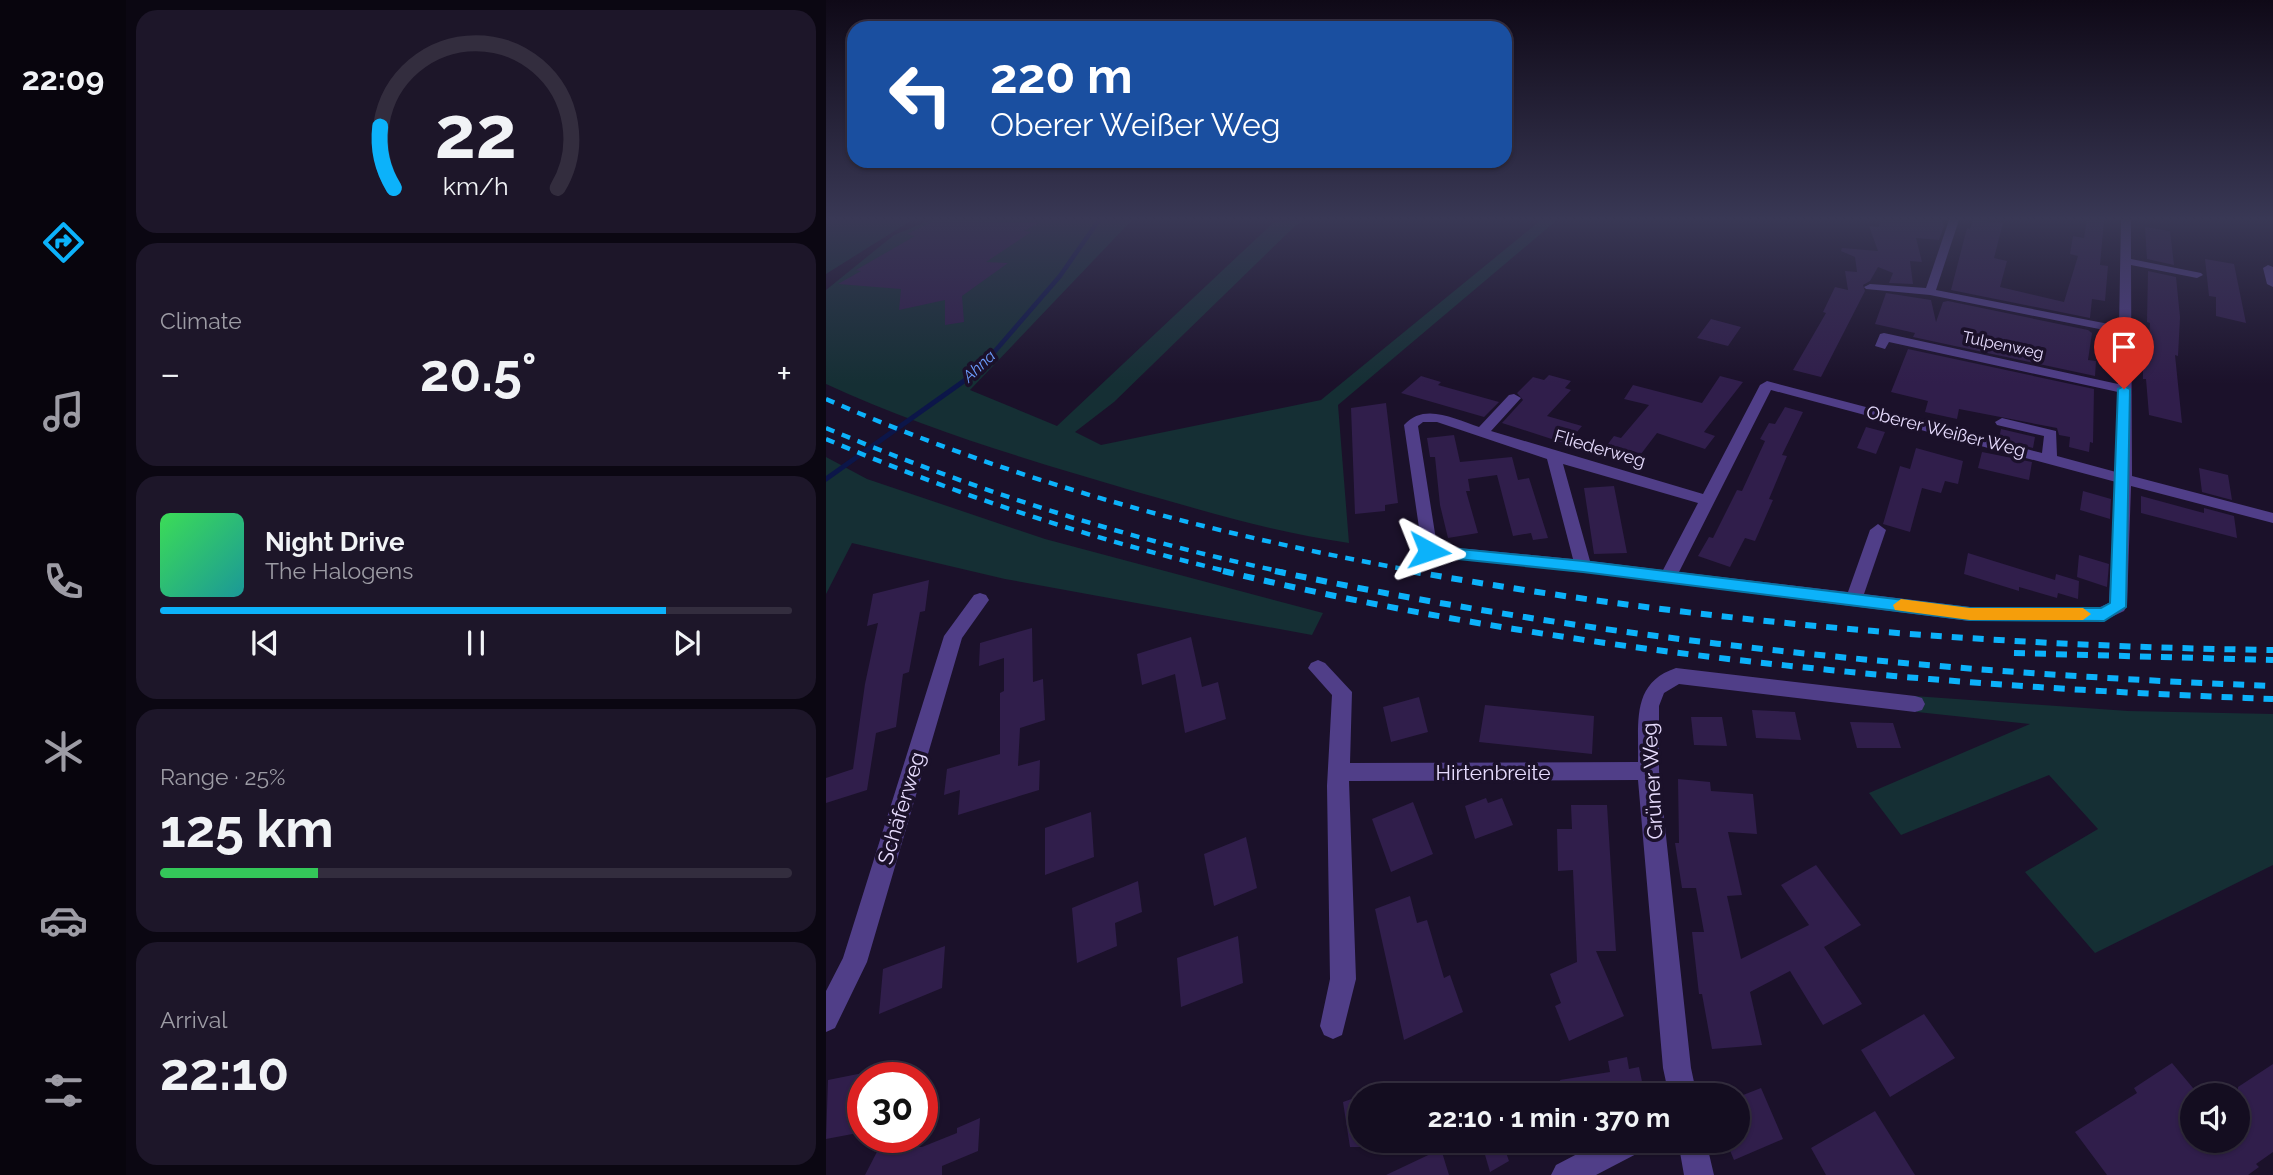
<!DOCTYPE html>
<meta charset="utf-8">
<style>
:root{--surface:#140d20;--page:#1d1629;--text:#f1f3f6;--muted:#9d9ca5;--line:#332d3e;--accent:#0cb2fa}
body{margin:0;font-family:Raleway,sans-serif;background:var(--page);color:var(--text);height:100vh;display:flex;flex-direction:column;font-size:26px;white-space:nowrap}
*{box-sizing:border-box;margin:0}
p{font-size:23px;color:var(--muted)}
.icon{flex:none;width:38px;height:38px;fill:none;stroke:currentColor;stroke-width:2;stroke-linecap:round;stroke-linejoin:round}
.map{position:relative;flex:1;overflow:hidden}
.details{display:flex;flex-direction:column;gap:10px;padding:10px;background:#0b0712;width:700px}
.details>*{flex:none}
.guide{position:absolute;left:21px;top:21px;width:665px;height:147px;border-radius:21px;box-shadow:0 2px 5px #0004,0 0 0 2px var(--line);background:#1a4fa0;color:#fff;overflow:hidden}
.buttons{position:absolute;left:1354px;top:1083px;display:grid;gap:14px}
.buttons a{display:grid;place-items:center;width:70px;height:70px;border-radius:50%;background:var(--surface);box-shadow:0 2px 5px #0004,0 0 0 2px var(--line);font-size:35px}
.speed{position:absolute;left:21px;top:1062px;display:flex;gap:14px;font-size:35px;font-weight:700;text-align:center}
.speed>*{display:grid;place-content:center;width:91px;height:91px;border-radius:50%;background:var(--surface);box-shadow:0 2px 5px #0004,0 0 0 2px var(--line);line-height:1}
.speed .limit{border:10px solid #d22;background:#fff;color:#111}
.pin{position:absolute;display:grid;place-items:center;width:60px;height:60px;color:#fff;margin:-72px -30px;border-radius:50% 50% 50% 0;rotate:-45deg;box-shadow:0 0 7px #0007}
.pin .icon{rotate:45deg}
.me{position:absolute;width:77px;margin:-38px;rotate:95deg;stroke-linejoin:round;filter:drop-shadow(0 0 5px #0008)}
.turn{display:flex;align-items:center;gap:24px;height:147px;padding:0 28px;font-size:32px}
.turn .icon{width:91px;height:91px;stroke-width:2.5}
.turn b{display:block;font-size:49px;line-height:60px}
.big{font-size:52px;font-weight:700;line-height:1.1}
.details .tile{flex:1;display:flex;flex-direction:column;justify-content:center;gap:10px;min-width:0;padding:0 24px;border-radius:21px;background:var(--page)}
.details .dial{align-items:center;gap:0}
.dial svg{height:182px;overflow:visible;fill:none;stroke:var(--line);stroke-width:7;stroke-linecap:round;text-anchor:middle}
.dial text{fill:var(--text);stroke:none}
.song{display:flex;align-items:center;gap:21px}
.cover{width:84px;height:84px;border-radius:10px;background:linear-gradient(135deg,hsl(130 70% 55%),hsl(180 70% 35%))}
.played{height:7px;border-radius:4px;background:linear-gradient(90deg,var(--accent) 80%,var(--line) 80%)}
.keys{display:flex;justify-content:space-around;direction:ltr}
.heat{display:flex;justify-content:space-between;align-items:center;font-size:38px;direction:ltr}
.charge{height:10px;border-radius:5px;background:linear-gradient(90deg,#34c759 25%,var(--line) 0)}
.trip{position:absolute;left:522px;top:1083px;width:402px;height:70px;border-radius:35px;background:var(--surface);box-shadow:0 2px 5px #0004,0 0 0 2px var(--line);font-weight:700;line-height:70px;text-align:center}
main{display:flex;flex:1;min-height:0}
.tab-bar{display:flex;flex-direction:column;width:126px;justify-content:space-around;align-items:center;background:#08050d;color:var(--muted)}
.tab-bar .icon{width:49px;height:49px}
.tab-bar .active{color:var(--accent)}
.tab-bar b{font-size:32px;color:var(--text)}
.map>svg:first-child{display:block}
.green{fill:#152f34}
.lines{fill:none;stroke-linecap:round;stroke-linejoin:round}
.stream-far1{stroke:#0c1649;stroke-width:4.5}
.stream{stroke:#0c1649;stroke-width:5}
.building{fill:#301e4b}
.minor{fill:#503e88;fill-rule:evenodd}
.rail-far1{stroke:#0cb2fa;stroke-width:4.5;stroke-dasharray:9 8;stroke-linecap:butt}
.rail{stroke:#0cb2fa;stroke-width:6;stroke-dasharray:11 10;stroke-linecap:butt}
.route{fill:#0cb2fa;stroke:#0874a2;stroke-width:2}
.slow{fill:#f59e0b}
.labels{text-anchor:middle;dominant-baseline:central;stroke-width:7;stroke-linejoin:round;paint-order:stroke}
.far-street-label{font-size:16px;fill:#e7dcfe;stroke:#1b112a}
.far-water-label{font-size:16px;font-style:italic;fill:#6c9cfc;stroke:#1b112a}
.street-label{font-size:18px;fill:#e7dcfe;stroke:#1b112a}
.near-street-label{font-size:21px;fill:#e7dcfe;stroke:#1b112a}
</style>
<main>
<nav class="tab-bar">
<b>22:09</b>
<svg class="icon active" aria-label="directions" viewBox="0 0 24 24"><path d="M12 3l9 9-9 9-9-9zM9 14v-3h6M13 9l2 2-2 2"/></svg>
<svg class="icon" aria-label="music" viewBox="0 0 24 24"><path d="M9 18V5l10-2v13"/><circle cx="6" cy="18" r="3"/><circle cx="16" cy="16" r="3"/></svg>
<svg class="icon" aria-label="phone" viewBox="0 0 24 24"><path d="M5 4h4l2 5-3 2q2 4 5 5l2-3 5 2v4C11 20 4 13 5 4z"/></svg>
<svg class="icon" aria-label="climate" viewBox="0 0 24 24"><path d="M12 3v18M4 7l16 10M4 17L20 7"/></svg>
<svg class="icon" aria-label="car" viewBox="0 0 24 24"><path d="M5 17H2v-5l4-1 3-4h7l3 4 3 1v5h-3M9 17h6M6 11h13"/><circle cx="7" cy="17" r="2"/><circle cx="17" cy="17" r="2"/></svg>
<svg class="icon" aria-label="filters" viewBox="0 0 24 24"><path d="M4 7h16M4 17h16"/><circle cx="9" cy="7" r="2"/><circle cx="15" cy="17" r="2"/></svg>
</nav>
<section class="details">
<div class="tile dial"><svg viewBox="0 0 100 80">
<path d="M14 69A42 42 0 1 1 86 69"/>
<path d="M14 69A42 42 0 0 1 8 42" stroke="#0cb2fa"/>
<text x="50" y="56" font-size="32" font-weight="700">22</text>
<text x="50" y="72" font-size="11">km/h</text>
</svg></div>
<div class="tile"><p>Climate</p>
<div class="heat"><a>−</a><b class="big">20.5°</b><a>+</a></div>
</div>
<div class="tile">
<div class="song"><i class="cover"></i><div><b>Night Drive</b><p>The Halogens</p></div></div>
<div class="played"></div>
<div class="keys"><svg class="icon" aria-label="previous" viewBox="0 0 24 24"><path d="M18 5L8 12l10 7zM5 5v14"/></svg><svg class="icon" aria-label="pause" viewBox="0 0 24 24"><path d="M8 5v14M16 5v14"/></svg><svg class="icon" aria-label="next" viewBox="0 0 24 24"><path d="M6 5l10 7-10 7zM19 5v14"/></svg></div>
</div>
<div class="tile"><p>Range · 25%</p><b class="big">125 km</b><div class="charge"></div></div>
<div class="tile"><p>Arrival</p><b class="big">22:10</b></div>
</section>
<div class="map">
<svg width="1447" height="1175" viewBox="0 0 1447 1175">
<rect width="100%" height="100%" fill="#1b112a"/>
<path class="green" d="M0,220H86L0,274Z
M105,220H306L144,390L231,426L448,222L479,220L469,226L288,402L249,432L275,445L495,400L715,220H731L512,405L523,543C449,533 383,512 311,492C206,461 100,430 0,384V290L68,235Z
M0,457L41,479L219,539L497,613L486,635L179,579L26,543L0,594Z
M1088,696L1302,711L1447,714V865L1269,953L1199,872L1272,829L1223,775L1075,835L1043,793L1204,724L1091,712Z"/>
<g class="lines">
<path class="stream-far1" d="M150,373L234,276L273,220"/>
<path class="stream" d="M0,479L152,371"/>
</g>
<path class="building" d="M110,220L212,223L198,231L205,232L160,262L182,263L136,296L138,322L119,325V300L73,310L75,289L12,284L35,271L30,270L89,236L81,234Z
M1054,220H1116L1118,226L1113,240L1090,238L1096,262L1084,261L1087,284L1063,283L1067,273L1052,267L1044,281L1037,285L1039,291L995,377L967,370L1000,313L997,312L1009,287L1022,290L1019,271L1031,272L1029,257L1015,251L1016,248L1052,251L1043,226L1053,227Z
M1147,220L1177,223L1168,258L1181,261L1174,287L1238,302L1252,256L1244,254L1247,236L1258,238L1261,220H1278L1274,265L1282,266L1279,301L1266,299L1264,318L1125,290L1141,228L1144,229Z
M1319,227L1344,231L1348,265L1321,259Z
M1379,259L1408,264L1420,323L1390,316V297L1383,296Z
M1322,271L1350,277L1354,317L1352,356L1349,355L1356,423L1323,415L1320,379H1317V354L1322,355L1324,323L1321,322Z
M1060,293L1105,300L1110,322L1117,302L1122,301L1262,330L1266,333L1262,360L1270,361L1269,376L1087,337L1089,333L1049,324Z
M885,319L915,327L902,346L871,338Z
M1082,349L1268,389L1267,443L1264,442L1263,452L1243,447L1244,437L1233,435L1231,428L1133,409L1131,419L1099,412L1102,401L1065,392Z
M723,375L745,381L739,388L745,390L721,416L756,426L741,444L676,423L697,400L691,393L707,377L718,380Z
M595,376L615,382L612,385L673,402L658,417L575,393Z
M894,376L917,382L878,432L889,436L879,449L831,433L815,454L807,451L801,460L775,453L788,436L795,438L823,405L798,399L807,385L876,403Z
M560,403L572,503L559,505V511L529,514L525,408Z
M959,407L977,412L956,455L961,456L943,499L947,500L929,541L919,538L904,567L872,556L883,537L887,538L911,490L916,491L939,441L934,439L943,423L949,424Z
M1040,427L1059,432L1050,454L1031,448Z
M1175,429L1209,437L1207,448L1173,439Z
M628,435L634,462L686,457L692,480L703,478L722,538L707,540L705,533L687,536L671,475L642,479L644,491H640L652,533L622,538L614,505L609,457H604L601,438Z
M1090,448L1137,461L1132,484L1119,481L1115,493L1096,488L1084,532L1057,524L1074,466L1084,469Z
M1156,452L1206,462L1203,480L1152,468Z
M1373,468L1402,475L1406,500L1376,492Z
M788,486L801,553L768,554L758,488Z
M1257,491L1285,499L1284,519L1254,510Z
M1315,496L1374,512L1378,513V508L1408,516L1411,538L1315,513Z
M1142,553L1229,580L1230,574L1253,581L1252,599L1232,593L1231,598L1193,587V591L1138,574Z
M1253,555L1283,564L1281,587L1251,577Z
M103,580L99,611L94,612L83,672L77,674L70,727L50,733L41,790L0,803V778L27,769L39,684L52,623L41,626L47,594Z
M206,628L207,682L217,679L219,720L194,728L192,766L214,760L213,790L132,815L134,790L118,795L121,769L174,754V693L178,691V658L153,666L154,643Z
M365,637L376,687L392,682L400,719L359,733L349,674L316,685L311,654Z
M593,697L602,732L565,742L557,707Z
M659,705L768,716L766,754L653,742Z
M926,710L969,712L975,740L930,738Z
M865,717H896L901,746L868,745Z
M1024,722L1067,723L1075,748H1031Z
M852,779L884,782L885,791L927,794L931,834L902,832L916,895L901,896L915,959L983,925L955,885L990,865L1035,925L998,947L1036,1004L997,1025L964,971L924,992L936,1045L886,1049L876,994H873L866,932H878L870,888H856L849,843H853Z
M660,798L662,803L676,798L687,825L649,839L639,806Z
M587,802L607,854L565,872L546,819Z
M745,805H781L790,951H770L798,1016L743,1041L729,1006L735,1003L724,974L751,962L747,870L732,871L731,829H746Z
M265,812L268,857L219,875V828Z
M420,837L431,888L388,906L378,854Z
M312,881L316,912L289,923L291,946L251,963L246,908Z
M584,896L591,923L601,920L618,978L624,975L637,1012L578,1040L549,909Z
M412,936L417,983L355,1007L351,958Z
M119,946L116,988L53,1014L57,969Z
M1098,1014L1129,1058L1064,1097L1035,1050Z
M801,1057L803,1069L813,1067L819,1096H736L734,1080L784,1072L782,1061Z
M1346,1063L1367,1088V1141H1412V1087L1447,1064V1152L1430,1164L1433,1167L1422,1175H1281L1249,1132L1311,1093L1308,1088Z
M37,1073V1132L0,1139L2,1080Z
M935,1088L957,1139L908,1160L900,1141H912V1097Z
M534,1096V1147H524L517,1102Z
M1049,1111L1089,1175H1000L985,1148Z
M154,1118L152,1151L116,1166V1175H39L54,1146L96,1147L131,1133V1128Z
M655,1141H676L683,1161L664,1172Z
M615,1149L623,1175H560Z"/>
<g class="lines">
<path class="minor" d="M1123,220H1133L1110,290L1293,326L1295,220H1305V259L1375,273L1377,275L1371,278L1305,265L1306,476L1447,513V523L1305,486L1301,606L1298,611L1277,621H1144L757,572L597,555L578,425C598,402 629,419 653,427L683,395L688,394L695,398L665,431L877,494L934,385L941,381L1216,453L1218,436L1171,425L1169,422L1176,418L1230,431L1231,456L1290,472L1292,392L1063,342L1059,349L1049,346L1054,334L1058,333L1292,384L1293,333L1104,295L1040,289L1038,287L1044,284L1100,288ZM945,390L1290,482L1283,603L1274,607H1144L1038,594L1060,530L1052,524L1044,530L1022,592L853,572ZM597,422H611L721,459L747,559L611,546L592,426ZM737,464L872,503L837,570L764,561Z
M1442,265L1447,267V287L1441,284L1437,268Z
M154,593L160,595L163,600L136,638L41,962L9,1028L0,1032V991L17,958L118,636L148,595Z
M492,660L499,663L526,692L524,763L812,762C813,722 805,683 850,668L1089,696L1096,698L1099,704L1096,710L1089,712L853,684L838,693L833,706V771L865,1068L871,1096H843L837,1068L812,780L523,781L530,979L516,1035L507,1039L498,1035L494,1026L504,979L501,786L506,695L482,668L485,663Z
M776,1141H820L816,1151L770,1175H725L730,1165Z
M852,1141H880L888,1175H858Z"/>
<path class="rail-far1" d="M0,399C191,483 389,535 594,572
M0,428C148,490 300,539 457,572
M0,439C131,495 265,539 404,572"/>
<path class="rail" d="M397,571C741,653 1094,686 1447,699
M449,571C778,641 1111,673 1447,686
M584,571C870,622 1157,646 1447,650
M1188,653L1447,660"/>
</g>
<linearGradient id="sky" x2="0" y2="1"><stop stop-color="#0f0917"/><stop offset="0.57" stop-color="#393855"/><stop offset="1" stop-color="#393855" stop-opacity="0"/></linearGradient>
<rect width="1447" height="384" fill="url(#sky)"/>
<path class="route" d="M1298,386L1304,389L1300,607L1278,621L1144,620L757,572L603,556L596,551L603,546L757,561L1144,608H1275L1284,603L1292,389Z"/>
<path class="slow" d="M1075,599L1144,608H1257L1265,614L1257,620H1144L1069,610L1067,605Z"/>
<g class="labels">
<g class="far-street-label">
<text transform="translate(1177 345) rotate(12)">Tulpenweg</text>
</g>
<g class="far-water-label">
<text transform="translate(153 366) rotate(-43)">Ahna</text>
</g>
<g class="street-label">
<text transform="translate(1120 431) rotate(14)">Oberer Weißer Weg</text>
<text transform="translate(774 448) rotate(16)">Fliederweg</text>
</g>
<g class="near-street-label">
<text x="667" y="772">Hirtenbreite</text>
<text transform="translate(826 781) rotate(-93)">Grüner Weg</text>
<text transform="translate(75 808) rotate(-73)">Schäferweg</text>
</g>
</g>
</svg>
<div class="buttons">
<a><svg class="icon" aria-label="sound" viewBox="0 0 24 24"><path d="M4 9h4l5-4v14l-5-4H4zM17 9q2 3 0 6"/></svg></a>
</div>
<div class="speed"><div class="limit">30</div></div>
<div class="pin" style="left:1298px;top:389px;background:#d93025"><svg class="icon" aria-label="arrive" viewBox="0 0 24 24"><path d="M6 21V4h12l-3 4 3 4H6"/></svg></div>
<svg class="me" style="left:603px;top:551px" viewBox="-20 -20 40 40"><path d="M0-17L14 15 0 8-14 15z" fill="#0cb2fa" stroke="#fff" stroke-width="4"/></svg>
<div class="trip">22:10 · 1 min · 370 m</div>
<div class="guide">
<div class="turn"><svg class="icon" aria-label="left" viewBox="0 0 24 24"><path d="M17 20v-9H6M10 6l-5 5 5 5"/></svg><div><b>220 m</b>Oberer Weißer Weg</div></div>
</div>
</div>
</main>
